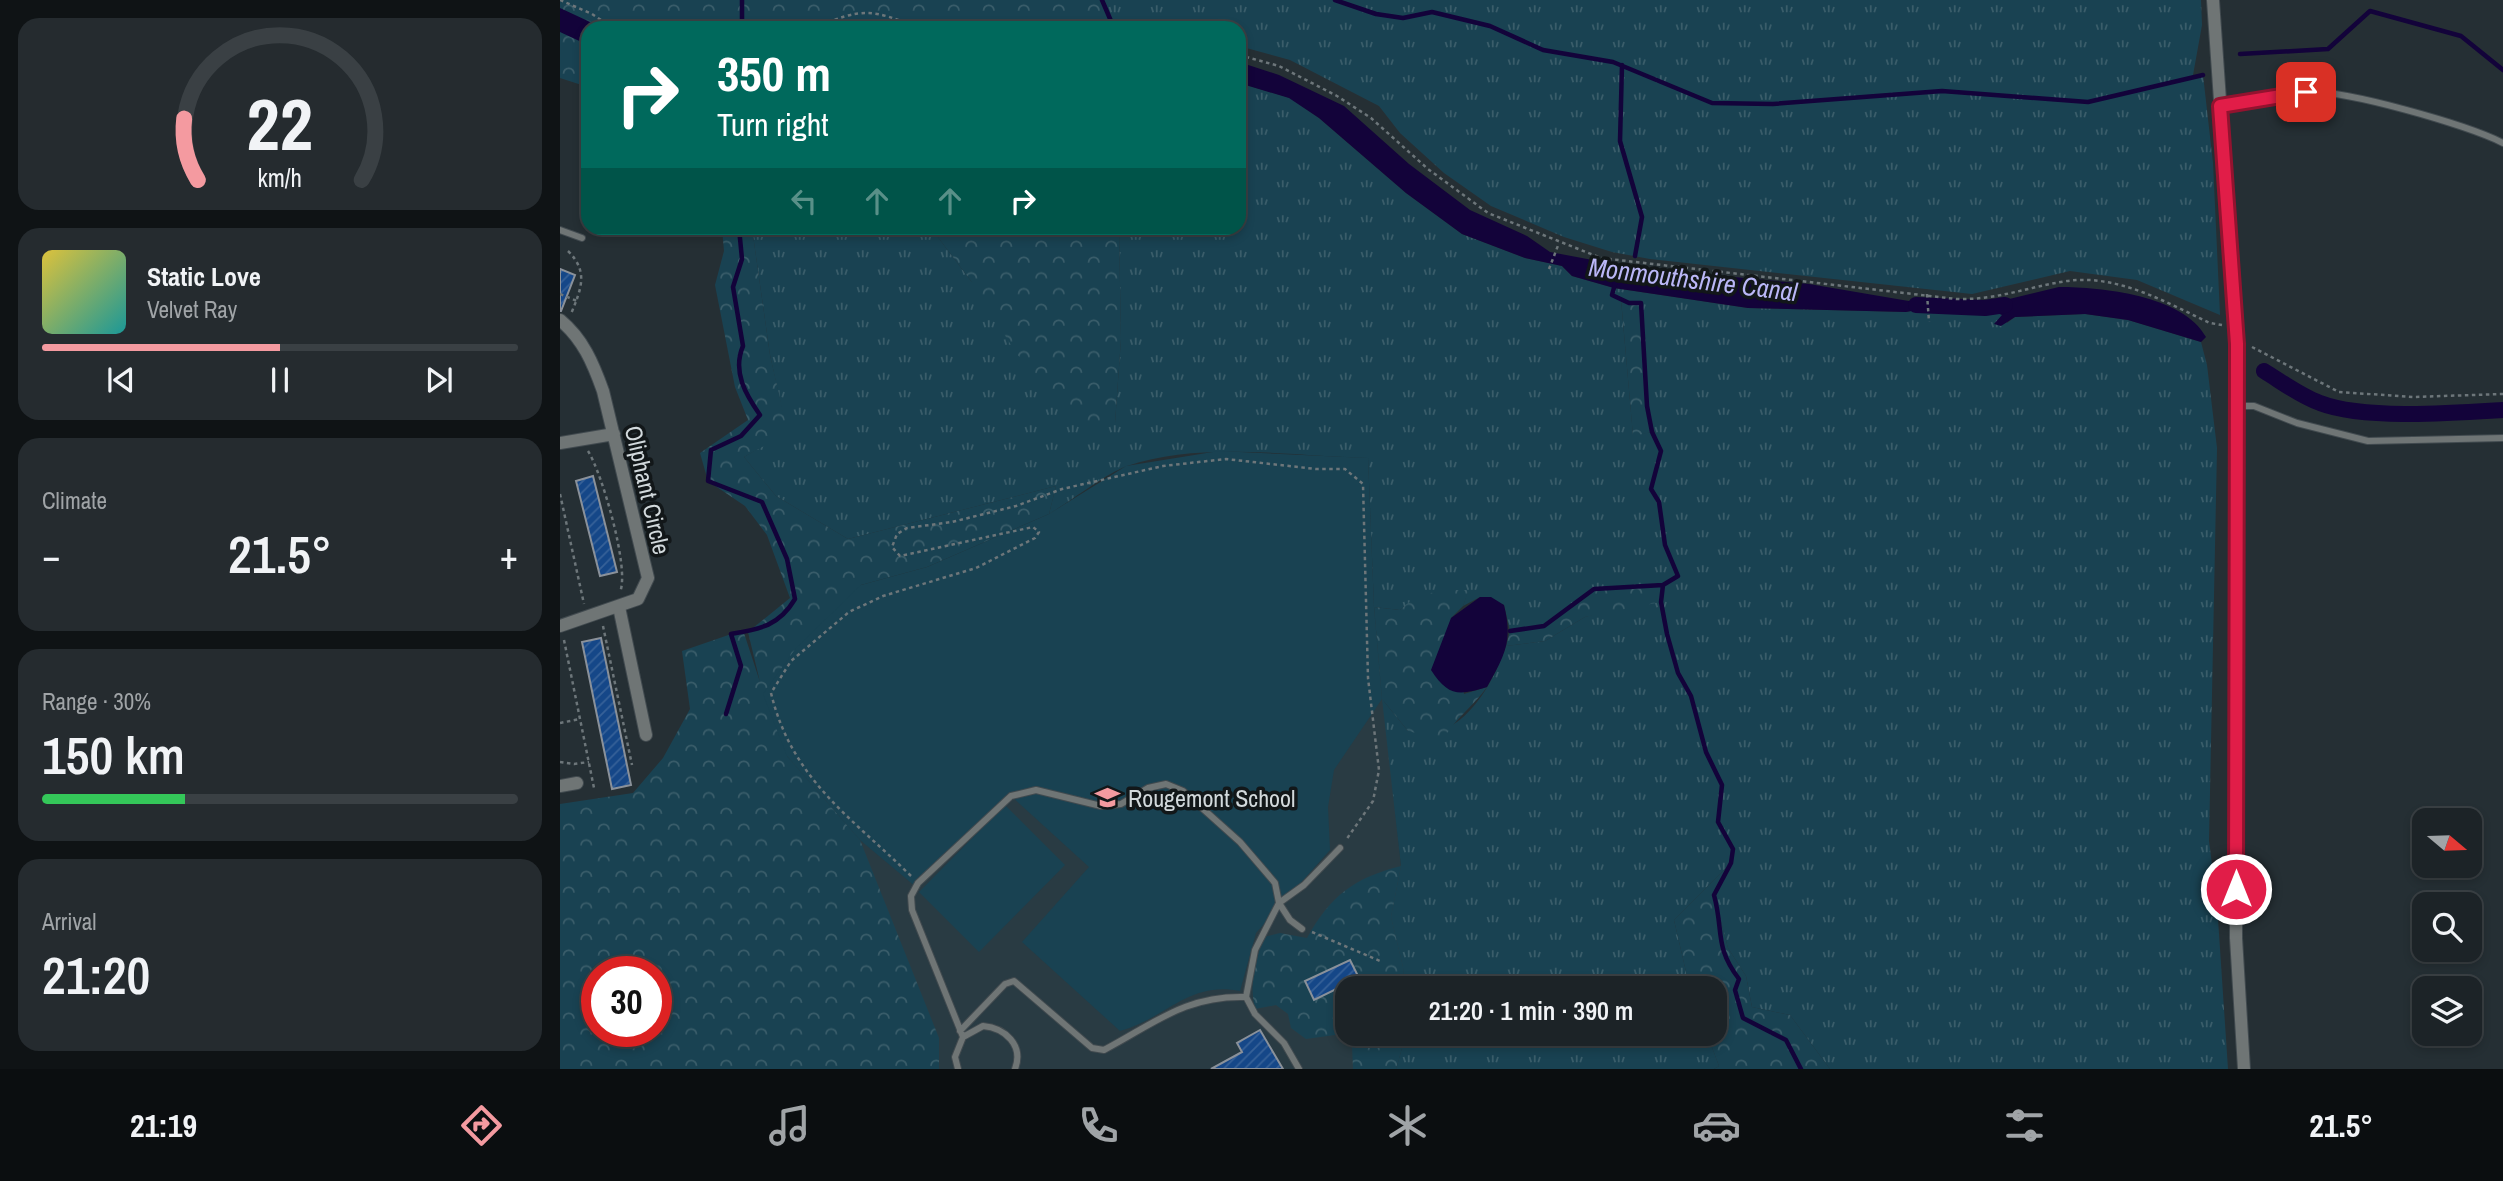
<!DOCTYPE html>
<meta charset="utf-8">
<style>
:root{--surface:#1c2327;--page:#252b2f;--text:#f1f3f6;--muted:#a0a4a7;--line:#3a4044;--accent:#f49aa0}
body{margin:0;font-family:"Archivo Narrow",sans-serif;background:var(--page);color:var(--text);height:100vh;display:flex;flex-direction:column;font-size:26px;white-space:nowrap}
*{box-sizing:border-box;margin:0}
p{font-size:23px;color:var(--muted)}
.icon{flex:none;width:38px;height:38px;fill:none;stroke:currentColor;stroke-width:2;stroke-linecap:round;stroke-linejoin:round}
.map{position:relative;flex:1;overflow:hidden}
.panel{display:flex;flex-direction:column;gap:18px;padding:18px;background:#0f1315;width:560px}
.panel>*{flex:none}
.banner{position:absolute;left:21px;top:21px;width:665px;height:214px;border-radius:21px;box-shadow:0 4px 10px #0003,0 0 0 2px var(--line);background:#00695c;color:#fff;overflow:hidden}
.needle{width:46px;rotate:109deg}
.fabs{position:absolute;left:1852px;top:808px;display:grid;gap:14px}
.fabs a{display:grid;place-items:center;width:70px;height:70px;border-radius:14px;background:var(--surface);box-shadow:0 4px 10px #0003,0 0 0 2px var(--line);font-size:35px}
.speed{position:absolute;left:21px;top:956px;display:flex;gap:14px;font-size:35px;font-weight:700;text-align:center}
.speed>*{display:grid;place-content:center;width:91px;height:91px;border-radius:50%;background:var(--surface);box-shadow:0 4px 10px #0003,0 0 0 2px var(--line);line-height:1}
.speed .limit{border:10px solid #d22;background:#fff;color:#111}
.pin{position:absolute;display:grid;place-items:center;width:60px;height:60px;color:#fff;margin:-30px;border-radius:14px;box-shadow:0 4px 10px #0006}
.me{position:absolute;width:77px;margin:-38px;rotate:0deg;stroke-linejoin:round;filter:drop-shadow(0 0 5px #0008)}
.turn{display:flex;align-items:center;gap:24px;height:147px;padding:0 21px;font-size:32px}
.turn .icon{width:91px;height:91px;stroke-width:2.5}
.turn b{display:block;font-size:49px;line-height:60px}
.lanes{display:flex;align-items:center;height:66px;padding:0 21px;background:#0003;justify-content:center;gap:35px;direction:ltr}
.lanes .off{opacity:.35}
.big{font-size:52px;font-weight:600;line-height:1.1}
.panel .tile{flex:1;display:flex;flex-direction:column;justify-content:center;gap:10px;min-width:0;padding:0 24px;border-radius:21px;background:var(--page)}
.panel .dial{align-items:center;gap:0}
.dial svg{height:182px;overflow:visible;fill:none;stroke:var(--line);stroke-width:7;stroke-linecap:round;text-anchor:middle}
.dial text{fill:var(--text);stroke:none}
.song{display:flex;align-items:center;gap:21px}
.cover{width:84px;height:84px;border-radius:10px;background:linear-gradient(135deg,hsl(50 70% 55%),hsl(180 70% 35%))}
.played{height:7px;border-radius:4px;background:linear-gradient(90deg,var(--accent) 50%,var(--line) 50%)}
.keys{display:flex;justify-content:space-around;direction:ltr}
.heat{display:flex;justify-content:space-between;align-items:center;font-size:38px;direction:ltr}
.charge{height:10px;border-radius:5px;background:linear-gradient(90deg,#34c759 30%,var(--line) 0)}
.trip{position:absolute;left:775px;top:976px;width:392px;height:70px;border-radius:21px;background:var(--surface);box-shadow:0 4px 10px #0003,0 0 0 2px var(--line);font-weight:600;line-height:70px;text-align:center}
.tab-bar{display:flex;height:112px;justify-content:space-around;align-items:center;background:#0b0e10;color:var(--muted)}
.tab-bar .icon{width:49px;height:49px}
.tab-bar .selected{color:var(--accent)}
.tab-bar b{font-size:32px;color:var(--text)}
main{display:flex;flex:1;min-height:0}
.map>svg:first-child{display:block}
.built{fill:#293b43}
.grass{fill:url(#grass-tufts);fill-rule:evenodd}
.forest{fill:url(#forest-crowns);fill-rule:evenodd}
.park{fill:#194252}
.water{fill:#13033a}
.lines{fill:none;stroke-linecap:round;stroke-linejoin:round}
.stream{stroke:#13033a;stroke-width:4.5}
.canal{stroke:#13033a;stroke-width:16}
.building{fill:url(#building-hatch);stroke:#8a919a;stroke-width:2}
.lane-casing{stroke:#414a4f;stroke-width:8}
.street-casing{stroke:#414a4f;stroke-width:14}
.path{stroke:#6d767a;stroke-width:2.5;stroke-dasharray:3.5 3.5;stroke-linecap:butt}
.lane{stroke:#6f7575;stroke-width:6}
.street{stroke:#6f7575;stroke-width:12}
.route-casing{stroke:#92132f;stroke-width:18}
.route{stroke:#e11d48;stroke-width:12}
.labels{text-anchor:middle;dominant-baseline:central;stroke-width:7;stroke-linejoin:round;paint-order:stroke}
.street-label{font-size:24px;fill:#d2d9dc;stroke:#121719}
.poi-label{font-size:24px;fill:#d2d9dc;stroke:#121719;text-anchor:start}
.water-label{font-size:26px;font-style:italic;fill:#bab7f7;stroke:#121719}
</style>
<main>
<section class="panel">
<div class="tile dial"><svg viewBox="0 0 100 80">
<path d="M14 69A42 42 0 1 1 86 69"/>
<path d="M14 69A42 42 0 0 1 8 42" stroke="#f49aa0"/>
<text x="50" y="56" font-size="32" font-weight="700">22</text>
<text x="50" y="72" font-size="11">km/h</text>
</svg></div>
<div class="tile">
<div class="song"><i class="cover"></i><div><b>Static Love</b><p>Velvet Ray</p></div></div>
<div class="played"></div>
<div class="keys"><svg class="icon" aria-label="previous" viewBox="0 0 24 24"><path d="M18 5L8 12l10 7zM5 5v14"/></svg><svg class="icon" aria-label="pause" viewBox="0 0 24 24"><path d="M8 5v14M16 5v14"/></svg><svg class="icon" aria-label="next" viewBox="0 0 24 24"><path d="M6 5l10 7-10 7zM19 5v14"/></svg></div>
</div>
<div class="tile"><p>Climate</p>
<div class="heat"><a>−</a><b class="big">21.5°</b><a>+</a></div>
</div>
<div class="tile"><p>Range · 30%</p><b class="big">150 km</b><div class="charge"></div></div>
<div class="tile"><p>Arrival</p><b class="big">21:20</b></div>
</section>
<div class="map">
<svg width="1943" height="1069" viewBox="0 0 1943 1069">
<defs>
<pattern id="grass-tufts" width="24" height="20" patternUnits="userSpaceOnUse" patternTransform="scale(1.75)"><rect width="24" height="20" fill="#194252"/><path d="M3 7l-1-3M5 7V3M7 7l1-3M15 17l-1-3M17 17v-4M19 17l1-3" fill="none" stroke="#3a5d6a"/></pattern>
<pattern id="forest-crowns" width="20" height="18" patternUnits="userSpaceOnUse" patternTransform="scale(1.75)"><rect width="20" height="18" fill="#194252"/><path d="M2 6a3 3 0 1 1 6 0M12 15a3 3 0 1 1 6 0" fill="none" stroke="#3a5d6a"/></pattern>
<pattern id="building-hatch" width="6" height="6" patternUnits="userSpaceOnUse" patternTransform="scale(1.75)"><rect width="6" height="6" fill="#154788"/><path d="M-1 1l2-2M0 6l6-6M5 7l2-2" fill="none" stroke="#366198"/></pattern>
</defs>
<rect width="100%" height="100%" fill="#252f34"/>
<path class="built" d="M808,458L814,607L841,866L844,989H788V1034H846L836,1069H379L227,756L489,514L532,488Z"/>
<path class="grass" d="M542,0H1641L1642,25L1633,75H1643L1653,163L1660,315L1577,280L1510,271L1412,294L1090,259L1052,252L1004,237L931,206L884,173L840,133L819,106L730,60L679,46V28H554Z
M679,83L730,98L759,118L846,193L902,234L965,258L1002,266L1012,276L1054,288L1188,308L1346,312L1378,306L1425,308L1443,315L1447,323L1455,317L1525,314L1568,320L1641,342L1647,365L1657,448L1649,841L1657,904L1668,1069H1270L1230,1015L1192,1007L1186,976L1168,948L1154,895L1169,865L1114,920L1130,989H844L843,967L831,917L841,866L822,699L848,731C860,730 881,731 891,726C918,710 936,675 946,646L985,641L1025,617L1054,609L1034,589L984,626L950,631L944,605L920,597L903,606L908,591C881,590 861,592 840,610L814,607L808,458C733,456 639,441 567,466C545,474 511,501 489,514L496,486L288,539L216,496L184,457L227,432L210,355L192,228H371L411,281L555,423L561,339L559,228H679ZM1061,300L1081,304L1087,406L1098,444L1092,432L1073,435Z
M846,1034H1147L1159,1066L1154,1069H836Z"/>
<path class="forest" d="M0,0H542L554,28H28V87L0,78Z
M162,228H192L210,355L228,433L184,457L216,496L288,539L496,486L489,514L367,567L301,585L227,756L300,840L379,1038V1069H0V804L73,793L103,758L130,709L122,651L183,630L200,682L188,632L230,598L207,535L185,506L148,481L140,453L188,420L175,387L155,285L164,251ZM37,971H96V1031H37Z
M371,228H559L561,339L555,423L533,431L494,396L456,353L411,281Z
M1061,299L1081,303L1087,406L1092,432L1073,436Z
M1103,585L1101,602L1025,617L985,641L946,646L950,631L984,626L1034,589Z
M883,590H909L903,606L891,618L904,694L927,687C914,706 894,719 883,740L848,731L822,699L814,607L840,610L855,597Z
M1171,863L1154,895L1168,948L1186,976L1192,1007L1230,1015L1270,1069H1154L1159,1066L1147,1034H1155V989H1130L1114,920Z
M841,866L831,917L843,967L844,989H788V1034H846L836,1069H793L792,1045L782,1034L746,1039L731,1028L728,1014L716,1005L695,1009C689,982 695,962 704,937L720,933L747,938C771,895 794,878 841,866Z"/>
<path class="park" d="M659,451L808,458L814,607L822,699L774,770L768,807L770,850L696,933L680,991C628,981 607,1018 560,1031L462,942L529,867L451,796L356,887L300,840L227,756L203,694L236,648L301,585L367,567L489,514L566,466Z
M445,805L505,865L419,952L359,892Z"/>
<path class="water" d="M0,8L43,28H28V45L0,32Z
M679,62L719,75L784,106L849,164L910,210L967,236L990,252L1075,268L1249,284L1378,306L1346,312L1188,308L1054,288L1012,276L1002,266L965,258L902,234L846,193L759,118L729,98L679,83Z
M1499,287C1541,287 1623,295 1646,337L1641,342L1568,320L1525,314L1455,317L1441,326L1434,324L1442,315L1425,308L1441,301Z
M920,597H931L944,605C953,641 945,655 927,687C898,696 888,696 871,670L891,618Z"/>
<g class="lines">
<path class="stream" d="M542,0L554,28
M775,0L816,14L843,18L872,12L930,26L983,50L1053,62L1152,103L1213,104L1382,91L1528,102L1643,75
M182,28V0
M1680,54L1768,49L1810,11L1901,36L1943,70
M1062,65L1060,141L1082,217L1075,256
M1103,585L1101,602L1107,634L1118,673L1131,696L1146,752L1162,785L1158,822L1173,849L1171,863L1154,895C1164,932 1154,946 1179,979L1175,990L1183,1018L1226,1040L1241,1069
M950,631L984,626L1034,589L1103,585L1118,576L1105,545L1099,502L1091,489L1101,451L1092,432L1087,406L1081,303H1069L1052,295L1055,284
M166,714L181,666L171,634C200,629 219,626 235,599L227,559L202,502L148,481L151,450L181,436L200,415C186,395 172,372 183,346L173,287L182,259L179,228"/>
<path class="canal" d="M1356,305L1425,308L1445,305
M1704,371C1722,382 1740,396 1760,403C1804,420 1895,413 1943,410"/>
</g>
<path class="building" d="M0,269L15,275L1,311H0Z
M33,476L57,572L40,576L16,481Z
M41,638L71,785L52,789L22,642Z
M790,960L799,978L754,1000L745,981Z
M700,1030L723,1069H651L682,1052L677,1043Z"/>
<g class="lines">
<defs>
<path id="lane" d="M1660,106C1688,101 1717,94 1745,92C1783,89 1908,125 1943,143
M0,230L22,238
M1677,406H1694L1737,423L1808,441L1943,438
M742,929L730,920L719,903L744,885L780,848
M400,1031L445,984L454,981L532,1048L544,1050C595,1023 626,995 686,997
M403,1037L352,910L351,896L358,883L451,796L476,790L541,806L561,804L588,788L606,784L623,791L680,842L715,883L719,903L695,950L686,997L695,1014L724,1043L739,1069
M398,1069L395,1057L403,1037L423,1026C445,1028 464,1045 455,1069"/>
<path id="street" d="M1653,0L1677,344L1676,938L1684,1069
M0,320C23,339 33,363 43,391L88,578L78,599L0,626
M0,443L54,434
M59,607L86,735
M0,786L17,783"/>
</defs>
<use href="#lane" class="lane-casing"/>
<use href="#street" class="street-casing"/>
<path class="path" d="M0,0L32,14L53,28
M255,28C302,7 312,9 359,28
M679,55L719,66L777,96L811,118L868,169L928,213L1041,258L1396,299C1439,300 1467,287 1507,281C1558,274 1605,302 1650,323L1662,325
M8,251C29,272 21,289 11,314
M989,269L999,243
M0,294L17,301
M1367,294L1369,322
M1692,347L1779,392L1853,397L1943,394
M28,451C42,473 70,569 60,592
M0,494L24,604
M43,626L72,765
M4,640L34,788
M0,723L20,719
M0,762L14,764L29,762
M351,876C291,817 232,780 211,693L231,661L289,612L323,596L416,568L475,538L479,532L473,527L340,556L332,547L337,534L347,528L392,522L456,506L502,489L603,466L666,459L756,469H785L803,484L808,678L819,770L813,801L786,840
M752,932L820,961"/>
<use href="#lane" class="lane"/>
<use href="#street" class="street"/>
</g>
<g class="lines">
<defs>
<path id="route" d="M1676,889L1677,344L1660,106L1746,92"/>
</defs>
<use href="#route" class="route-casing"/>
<use href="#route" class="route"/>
</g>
<defs>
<symbol id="school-bare" viewBox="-9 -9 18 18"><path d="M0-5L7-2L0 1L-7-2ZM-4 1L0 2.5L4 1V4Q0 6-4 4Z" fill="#f49aa0" stroke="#121719" stroke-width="2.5" paint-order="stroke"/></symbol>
</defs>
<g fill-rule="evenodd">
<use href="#school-bare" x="530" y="780" width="35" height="35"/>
</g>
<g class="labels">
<g class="street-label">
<text transform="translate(88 490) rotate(77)">Oliphant Circle</text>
</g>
<g class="poi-label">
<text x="568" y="798">Rougemont School</text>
</g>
<g class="water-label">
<text transform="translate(1133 279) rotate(7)">Monmouthshire Canal</text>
</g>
</g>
</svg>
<div class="fabs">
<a><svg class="needle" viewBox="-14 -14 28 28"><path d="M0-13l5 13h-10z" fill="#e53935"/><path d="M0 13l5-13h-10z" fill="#a0a4a7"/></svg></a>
<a><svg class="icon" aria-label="search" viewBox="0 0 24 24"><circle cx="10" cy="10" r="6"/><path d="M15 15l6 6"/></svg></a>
<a><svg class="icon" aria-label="layers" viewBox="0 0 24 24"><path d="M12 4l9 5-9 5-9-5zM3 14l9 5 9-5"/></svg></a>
</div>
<div class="speed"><div class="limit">30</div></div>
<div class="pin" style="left:1746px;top:92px;background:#d93025"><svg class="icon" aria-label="arrive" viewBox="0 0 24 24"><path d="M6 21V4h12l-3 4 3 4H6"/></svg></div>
<svg class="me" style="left:1676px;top:889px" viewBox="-20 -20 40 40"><circle r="17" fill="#e11d48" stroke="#fff" stroke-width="3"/><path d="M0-11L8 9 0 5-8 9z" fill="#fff"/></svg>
<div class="trip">21:20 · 1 min · 390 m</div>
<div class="banner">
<div class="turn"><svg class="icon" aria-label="right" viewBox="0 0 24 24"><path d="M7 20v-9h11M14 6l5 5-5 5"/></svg><div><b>350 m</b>Turn right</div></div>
<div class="lanes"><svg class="icon off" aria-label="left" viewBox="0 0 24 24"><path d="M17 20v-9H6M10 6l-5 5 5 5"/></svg><svg class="icon off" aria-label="ahead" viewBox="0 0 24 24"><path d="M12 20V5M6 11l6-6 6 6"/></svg><svg class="icon off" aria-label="ahead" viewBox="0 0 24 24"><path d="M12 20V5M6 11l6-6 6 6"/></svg><svg class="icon" aria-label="right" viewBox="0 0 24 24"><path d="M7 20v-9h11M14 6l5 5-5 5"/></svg></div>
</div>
</div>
</main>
<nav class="tab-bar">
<b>21:19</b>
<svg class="icon selected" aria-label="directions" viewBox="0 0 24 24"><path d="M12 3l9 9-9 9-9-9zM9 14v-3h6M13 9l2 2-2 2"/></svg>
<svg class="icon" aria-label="music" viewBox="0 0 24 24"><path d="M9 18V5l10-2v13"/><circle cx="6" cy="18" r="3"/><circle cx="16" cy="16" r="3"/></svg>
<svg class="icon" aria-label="phone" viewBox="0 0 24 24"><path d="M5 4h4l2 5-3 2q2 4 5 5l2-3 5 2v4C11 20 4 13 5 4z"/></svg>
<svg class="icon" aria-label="climate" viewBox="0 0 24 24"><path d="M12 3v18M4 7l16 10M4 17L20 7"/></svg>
<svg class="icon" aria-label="car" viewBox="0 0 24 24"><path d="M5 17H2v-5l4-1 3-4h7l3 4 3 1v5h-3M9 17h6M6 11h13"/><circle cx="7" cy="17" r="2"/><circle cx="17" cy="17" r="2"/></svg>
<svg class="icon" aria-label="filters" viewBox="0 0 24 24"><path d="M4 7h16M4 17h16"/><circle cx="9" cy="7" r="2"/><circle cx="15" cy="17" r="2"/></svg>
<b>21.5°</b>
</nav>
